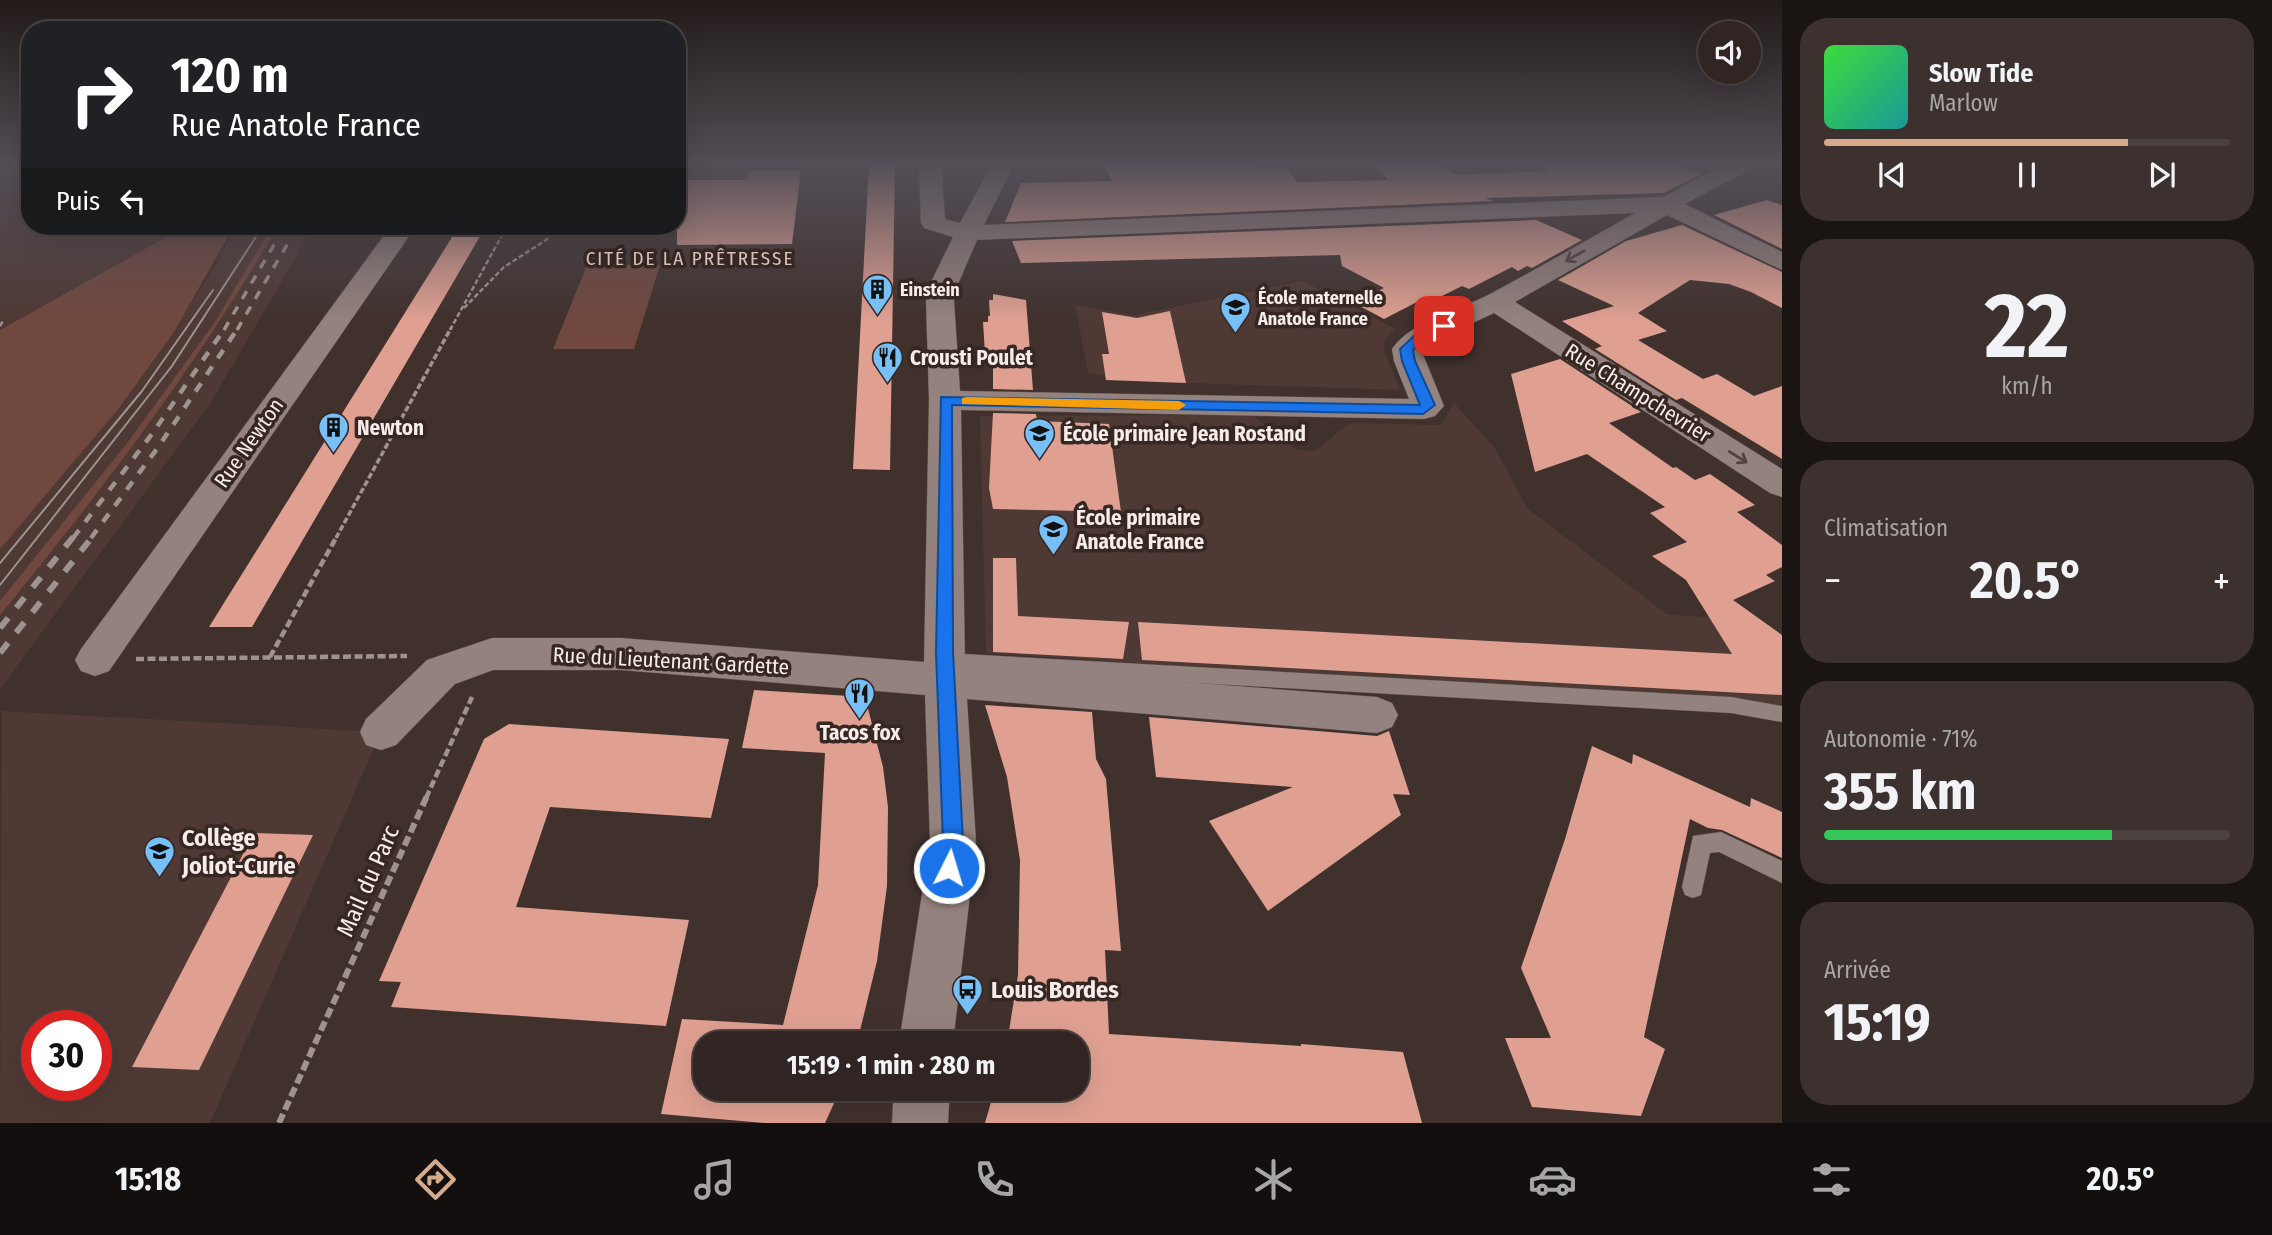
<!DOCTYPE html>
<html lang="fr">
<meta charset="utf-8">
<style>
:root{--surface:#302522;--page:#3c312f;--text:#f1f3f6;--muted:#a8a5a5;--line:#4b4240;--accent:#d6ab8b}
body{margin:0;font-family:"Fira Sans Condensed",sans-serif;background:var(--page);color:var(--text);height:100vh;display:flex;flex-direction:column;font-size:26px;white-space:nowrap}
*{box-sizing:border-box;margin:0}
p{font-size:23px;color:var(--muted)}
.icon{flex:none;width:38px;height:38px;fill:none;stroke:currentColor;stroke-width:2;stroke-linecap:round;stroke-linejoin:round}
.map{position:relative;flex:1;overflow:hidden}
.details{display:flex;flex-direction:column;gap:18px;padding:18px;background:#1a1413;width:490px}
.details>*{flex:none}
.hud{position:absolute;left:21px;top:21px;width:665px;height:214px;border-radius:28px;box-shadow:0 7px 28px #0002,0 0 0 2px var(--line);background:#202124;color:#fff;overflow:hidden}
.tools{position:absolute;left:1698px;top:21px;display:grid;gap:14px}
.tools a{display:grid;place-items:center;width:63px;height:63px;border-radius:50%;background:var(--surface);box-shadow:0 7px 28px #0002,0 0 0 2px var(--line);font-size:35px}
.speed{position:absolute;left:21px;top:1010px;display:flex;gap:14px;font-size:35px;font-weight:700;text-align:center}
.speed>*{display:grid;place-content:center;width:91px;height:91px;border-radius:50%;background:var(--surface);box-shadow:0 7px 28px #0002,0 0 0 2px var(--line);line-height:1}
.speed .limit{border:10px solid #d22;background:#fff;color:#111}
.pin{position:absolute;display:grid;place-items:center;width:60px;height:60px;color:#fff;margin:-30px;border-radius:14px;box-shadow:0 4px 10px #0006}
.me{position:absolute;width:77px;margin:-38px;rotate:5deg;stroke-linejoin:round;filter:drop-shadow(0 0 5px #0008)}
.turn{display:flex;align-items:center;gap:24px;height:147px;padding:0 35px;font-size:32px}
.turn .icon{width:91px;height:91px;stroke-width:2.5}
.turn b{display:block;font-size:49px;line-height:60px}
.then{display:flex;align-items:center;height:66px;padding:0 35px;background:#0003;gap:14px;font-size:26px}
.big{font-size:52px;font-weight:700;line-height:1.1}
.details .tile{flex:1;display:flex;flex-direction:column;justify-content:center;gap:10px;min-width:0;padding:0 24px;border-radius:28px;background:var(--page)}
.details .dial{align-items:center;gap:0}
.dial b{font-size:91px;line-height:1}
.song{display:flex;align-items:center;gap:21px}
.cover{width:84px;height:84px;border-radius:10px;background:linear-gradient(135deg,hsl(120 70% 55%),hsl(180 70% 35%))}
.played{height:7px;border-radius:4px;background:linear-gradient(90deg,var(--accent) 75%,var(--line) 75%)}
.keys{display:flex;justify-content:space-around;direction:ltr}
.heat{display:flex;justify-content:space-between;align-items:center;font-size:38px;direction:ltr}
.charge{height:10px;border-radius:5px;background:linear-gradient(90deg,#34c759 71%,var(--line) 0)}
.trip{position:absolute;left:693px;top:1031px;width:396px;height:70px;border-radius:28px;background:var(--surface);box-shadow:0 7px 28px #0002,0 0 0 2px var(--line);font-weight:700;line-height:70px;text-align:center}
.dock{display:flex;height:112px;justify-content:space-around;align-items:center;background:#130f0e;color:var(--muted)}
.dock .icon{width:49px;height:49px}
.dock .on{color:var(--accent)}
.dock b{font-size:32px;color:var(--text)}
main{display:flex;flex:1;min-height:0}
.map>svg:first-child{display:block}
.built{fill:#4f3934;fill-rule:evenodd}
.green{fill:#71483f}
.building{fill:#dfa092}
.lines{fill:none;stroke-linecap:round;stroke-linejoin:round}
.lane-casing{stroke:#5c4f4c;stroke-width:1}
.street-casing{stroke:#5c4f4c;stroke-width:1}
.path-far3{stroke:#9f9390;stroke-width:2.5;stroke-dasharray:5 2.5;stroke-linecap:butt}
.path-far2{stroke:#9f9390;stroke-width:3.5;stroke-dasharray:6 2.5;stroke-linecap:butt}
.path-far1{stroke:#9f9390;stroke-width:4.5;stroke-dasharray:8 3.5;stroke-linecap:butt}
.path{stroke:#9f9390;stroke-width:6;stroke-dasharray:10 4.5;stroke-linecap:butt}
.lane{fill:#94827e;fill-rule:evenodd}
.street{fill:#94827e;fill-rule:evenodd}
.tram{stroke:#9f9390;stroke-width:2}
.rail-far2{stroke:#9f9390;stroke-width:3.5;stroke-dasharray:9 9;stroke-linecap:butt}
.rail-far1{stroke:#9f9390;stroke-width:4.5;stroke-dasharray:10 10;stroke-linecap:butt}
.rail{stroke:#9f9390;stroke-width:6;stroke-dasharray:13 13;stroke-linecap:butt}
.oneway{stroke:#52423e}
.route{fill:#1a73e8;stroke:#114b97;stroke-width:2}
.slow{fill:#f59e0b}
.labels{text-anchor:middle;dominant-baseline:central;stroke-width:7;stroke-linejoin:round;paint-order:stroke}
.far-poi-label{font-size:18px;font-weight:bold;fill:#f6ece9;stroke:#362723;text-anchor:start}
.far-neighbourhood-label{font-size:19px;letter-spacing:2px;fill:#d7c3be;stroke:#362723}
.poi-label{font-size:21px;font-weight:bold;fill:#f6ece9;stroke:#362723;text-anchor:start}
.street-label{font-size:21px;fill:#f6ece9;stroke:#362723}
.near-poi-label{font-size:24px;font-weight:bold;fill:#f6ece9;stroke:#362723;text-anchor:start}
.near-street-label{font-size:24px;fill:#f6ece9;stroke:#362723}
</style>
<main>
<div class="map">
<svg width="1782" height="1123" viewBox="0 0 1782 1123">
<rect width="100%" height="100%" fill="#40312d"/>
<path class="built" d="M0,164H30V226H186L0,330Z
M235,226H314L210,404L0,689V545L162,347L217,263Z
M1303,281L1396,329L1384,341L1385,354L1401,390L1105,380V376L1088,373L1075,305L1134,315Z
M1454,403L1494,447L1528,509L1668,615L1736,618L1782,651V705L986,653L980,416L1252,415L1297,450L1314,451L1350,423L1441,425Z
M2,711L381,732L210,1123H0ZM37,1026H96V1085H37Z"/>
<path class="green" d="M186,226H234L174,332L119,408L0,549V330Z
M272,226H278C198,364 101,492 0,615V601L128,442L215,322Z
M587,265H660L634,349H553Z"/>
<path class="building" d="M869,164H895L890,470L853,469Z
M1104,164H1253L1256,167H1286L1297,182L1388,180L1374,164H1442L1454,175L1548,171L1540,164H1674L1701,174L1664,193L1485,198L1493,201L1005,222L1021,183L1112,181Z
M749,170H801L792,244L677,245V180H747Z
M1767,200L1782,205V249L1714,215Z
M1536,220L1582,240L1532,268L1527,266L1518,271L1512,267L1469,289L1462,286L1424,305L1417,302L1384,319L1354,303L1384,288L1342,266L1340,255L1021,263L1012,241Z
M1682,225L1782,272V308L1751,292L1729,284L1690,280L1638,313L1667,331L1638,340L1703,379L1717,374L1754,396L1782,386V459L1682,398L1676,400L1595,349L1602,346L1562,321L1614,306L1558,280L1626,241Z
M459,226H486L252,627H209Z
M993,294L1026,300L1033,390L993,389V360H989V354H985L983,322H988V316H990L989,300H993Z
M1170,311L1186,383L1106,380L1102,354H1109L1102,312L1137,318Z
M1560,359L1641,412L1609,423L1673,468L1676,467L1695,480L1710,474L1755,505L1737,512L1782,545V567L1766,575L1775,581L1733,600L1782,635V695L1142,660L1138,622L1732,654L1686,580L1652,556L1687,542L1650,513L1665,507L1587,454L1535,472L1511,374Z
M993,413L1036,414L1037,421L1109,424L1121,512L993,509L989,488Z
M993,558H1016L1018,616L1129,622L1123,659L993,652Z
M754,690L865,697L883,767L888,807L887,886L877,961L857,1043H705V1088H841L825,1123H764L661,1114L682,1019L783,1025L818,885L825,753L742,748Z
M985,705L1092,712L1096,759L1106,779L1121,951L1105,950L1109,1034L1301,1046V1044L1403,1052L1422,1123H985L995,1088H1076V1043H1007L1018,975L1020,860L1007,777Z
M1149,717L1377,736L1389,731L1410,795L1393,794L1401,815L1268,911L1209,821L1293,787L1156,777Z
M509,724L729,739L711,818L550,807L516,907L689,920L666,1026L391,1007L401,982L379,981L484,739Z
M1592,746L1632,764L1633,754L1750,807L1751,798L1782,812V858L1722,830L1708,828L1690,819L1644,1037L1665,1049L1641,1116L1532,1107L1505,1038H1551L1521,968L1565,839Z
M254,833L313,835L199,1070L132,1067Z"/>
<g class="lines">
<defs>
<path id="lane" d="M945,653L1731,697L1782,706V722L1731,713L945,669L938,666L935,661L938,656Z
M1721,832L1782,861V883L1719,852L1710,853L1701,895L1693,898L1685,895L1682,887L1693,836Z"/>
<path id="street" d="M919,164H941L945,219L960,223L992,164H1014L984,225L1663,197L1725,164H1753L1750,169L1685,204L1782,252V270L1667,215L1515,302L1782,469V497L1770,493L1494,313L1449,334L1422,352L1444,406L1435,416L1424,419L961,410L965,665L1377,697L1392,703L1398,715L1392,727L1377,733L967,699L976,842L953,1043H899L930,842L925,695L621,670H493L455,684L396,745L381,750L366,745L360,732L366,719L427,660L492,638H621L924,662L929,400L926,301L930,284L953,237L924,228L921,223ZM1635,213C1587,240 1539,268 1490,294C1460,310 1412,320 1392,349L1394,361L1409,399L960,391L954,301L958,284L977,240Z
M391,226H416L109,671L95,676L81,671L75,660L81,649Z
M894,1088H950L948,1123H892Z"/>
</defs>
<use href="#lane" class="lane-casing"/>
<use href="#street" class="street-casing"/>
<path class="path-far3" d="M464,308L504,267L546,240L556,226
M0,326L3,321
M450,330L507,226"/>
<path class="path-far2" d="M336,538L451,328"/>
<path class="path-far1" d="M270,657L337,536
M136,659L407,656
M426,798L472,697"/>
<path class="path" d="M279,1123L427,796"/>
<use href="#lane" class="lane"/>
<use href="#street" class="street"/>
<path class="tram" d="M0,563L142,391L213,290
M0,585L172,366L263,226"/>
<path class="rail-far2" d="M224,330L285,226
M237,330L298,226"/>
<path class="rail-far1" d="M73,538L152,434L225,328
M91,538L159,446L238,328"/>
<path class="rail" d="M0,628L74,536
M0,653L93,536"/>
</g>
<defs><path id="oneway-shaft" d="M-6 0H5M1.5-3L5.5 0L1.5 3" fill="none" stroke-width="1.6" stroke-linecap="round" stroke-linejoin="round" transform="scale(1.75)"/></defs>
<g class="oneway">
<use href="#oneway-shaft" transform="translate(1575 256) rotate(150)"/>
<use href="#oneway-shaft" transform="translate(1738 457) rotate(32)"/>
</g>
<linearGradient id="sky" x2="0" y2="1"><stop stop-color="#231b19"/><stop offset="0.51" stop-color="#534e57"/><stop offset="1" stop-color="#534e57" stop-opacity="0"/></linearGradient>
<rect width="1782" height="321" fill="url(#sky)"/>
<path class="route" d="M1444,322L1450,326L1449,329L1424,341L1413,350L1415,361L1435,405L1423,414L952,405L953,652L963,842L956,875L949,878L942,875L939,868L943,842L936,652L941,397L1420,405L1402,361L1400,349L1415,335Z"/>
<path class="slow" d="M967,397L1179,401L1186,405L1179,410L962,404V398Z"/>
<defs>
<symbol id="building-pin" viewBox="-11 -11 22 30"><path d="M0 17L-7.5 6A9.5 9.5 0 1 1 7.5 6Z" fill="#77c0f7" stroke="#362723"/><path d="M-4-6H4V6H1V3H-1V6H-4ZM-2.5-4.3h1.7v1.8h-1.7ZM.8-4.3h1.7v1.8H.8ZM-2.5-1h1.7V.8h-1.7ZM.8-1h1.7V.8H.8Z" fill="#111"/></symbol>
<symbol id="school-pin" viewBox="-11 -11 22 30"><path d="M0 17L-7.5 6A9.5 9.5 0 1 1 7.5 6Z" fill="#77c0f7" stroke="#362723"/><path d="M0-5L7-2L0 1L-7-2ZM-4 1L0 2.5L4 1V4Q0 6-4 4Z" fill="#111"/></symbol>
<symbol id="restaurant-pin" viewBox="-11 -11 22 30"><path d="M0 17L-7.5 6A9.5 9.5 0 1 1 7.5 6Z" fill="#77c0f7" stroke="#362723"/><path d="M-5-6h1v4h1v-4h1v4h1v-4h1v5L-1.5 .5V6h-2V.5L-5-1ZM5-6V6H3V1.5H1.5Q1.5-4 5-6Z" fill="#111"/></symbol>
<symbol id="bus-pin" viewBox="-11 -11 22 30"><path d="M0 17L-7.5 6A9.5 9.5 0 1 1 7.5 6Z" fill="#77c0f7" stroke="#362723"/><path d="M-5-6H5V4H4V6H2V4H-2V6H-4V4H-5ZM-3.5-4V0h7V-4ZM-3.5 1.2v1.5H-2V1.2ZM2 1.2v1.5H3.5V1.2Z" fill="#111"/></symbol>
</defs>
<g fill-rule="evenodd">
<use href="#building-pin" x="860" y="272" width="35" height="47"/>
<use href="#school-pin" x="1218" y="290" width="35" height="47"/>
<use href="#restaurant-pin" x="870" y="340" width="35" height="47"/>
<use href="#building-pin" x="316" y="410" width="35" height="47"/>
<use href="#school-pin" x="1022" y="416" width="35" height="47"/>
<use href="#school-pin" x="1036" y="512" width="35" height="47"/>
<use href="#restaurant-pin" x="842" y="676" width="35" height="47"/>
<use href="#school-pin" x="142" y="834" width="35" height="47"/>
<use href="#bus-pin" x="950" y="972" width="35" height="47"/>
</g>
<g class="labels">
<g class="far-poi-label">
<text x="900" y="290">Einstein</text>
<text x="1258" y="298">École maternelle<tspan x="1258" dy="21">Anatole France</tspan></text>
</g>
<g class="far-neighbourhood-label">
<text x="690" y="258">CITÉ DE LA PRÊTRESSE</text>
</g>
<g class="poi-label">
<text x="910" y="358">Crousti Poulet</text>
<text x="357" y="428">Newton</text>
<text x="1063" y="434">École primaire Jean Rostand</text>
<text x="1076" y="518">École primaire<tspan x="1076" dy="24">Anatole France</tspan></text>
<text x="860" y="733" text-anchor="middle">Tacos fox</text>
</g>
<g class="street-label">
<text transform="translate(1638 393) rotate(32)">Rue Champchevrier</text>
<text transform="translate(249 443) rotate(-55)">Rue Newton</text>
<text transform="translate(671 661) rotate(3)">Rue du Lieutenant Gardette</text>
</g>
<g class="near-poi-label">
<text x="182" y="838">Collège<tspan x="182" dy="28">Joliot-Curie</tspan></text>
<text x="991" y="990">Louis Bordes</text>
</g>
<g class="near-street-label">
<text transform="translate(368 881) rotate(-66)">Mail du Parc</text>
</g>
</g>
</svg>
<div class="tools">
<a><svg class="icon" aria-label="sound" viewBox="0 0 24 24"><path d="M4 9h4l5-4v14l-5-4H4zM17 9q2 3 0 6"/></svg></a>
</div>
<div class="speed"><div class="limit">30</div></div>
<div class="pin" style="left:1444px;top:326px;background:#d93025"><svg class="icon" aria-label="arrive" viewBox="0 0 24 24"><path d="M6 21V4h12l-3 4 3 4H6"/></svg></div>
<svg class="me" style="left:949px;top:868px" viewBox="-20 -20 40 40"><circle r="17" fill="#1a73e8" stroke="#fff" stroke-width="3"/><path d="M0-11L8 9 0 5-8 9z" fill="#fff"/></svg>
<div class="trip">15:19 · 1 min · 280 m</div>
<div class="hud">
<div class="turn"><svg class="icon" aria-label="right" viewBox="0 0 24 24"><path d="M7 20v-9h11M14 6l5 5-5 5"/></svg><div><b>120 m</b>Rue Anatole France</div></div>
<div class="then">Puis<svg class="icon" aria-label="left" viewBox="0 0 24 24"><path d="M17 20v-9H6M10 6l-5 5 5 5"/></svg></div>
</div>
</div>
<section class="details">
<div class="tile">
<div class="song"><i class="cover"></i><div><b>Slow Tide</b><p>Marlow</p></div></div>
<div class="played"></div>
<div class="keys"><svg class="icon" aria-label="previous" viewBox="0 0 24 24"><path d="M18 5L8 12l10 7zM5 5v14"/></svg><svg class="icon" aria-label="pause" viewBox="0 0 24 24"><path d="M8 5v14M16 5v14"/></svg><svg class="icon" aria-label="next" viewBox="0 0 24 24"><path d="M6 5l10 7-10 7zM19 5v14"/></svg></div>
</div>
<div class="tile dial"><b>22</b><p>km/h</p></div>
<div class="tile"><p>Climatisation</p>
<div class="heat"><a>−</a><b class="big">20.5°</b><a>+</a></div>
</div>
<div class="tile"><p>Autonomie · 71%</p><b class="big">355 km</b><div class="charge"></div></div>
<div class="tile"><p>Arrivée</p><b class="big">15:19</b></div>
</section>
</main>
<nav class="dock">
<b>15:18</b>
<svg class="icon on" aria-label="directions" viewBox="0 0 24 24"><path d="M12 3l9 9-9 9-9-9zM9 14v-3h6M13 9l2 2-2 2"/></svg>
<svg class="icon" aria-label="music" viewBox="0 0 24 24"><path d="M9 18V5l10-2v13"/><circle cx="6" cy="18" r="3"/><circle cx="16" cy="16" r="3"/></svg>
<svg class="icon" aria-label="phone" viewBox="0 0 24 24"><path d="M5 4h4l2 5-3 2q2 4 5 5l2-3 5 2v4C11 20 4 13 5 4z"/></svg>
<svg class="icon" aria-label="climate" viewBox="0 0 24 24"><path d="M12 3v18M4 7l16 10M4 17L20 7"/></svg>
<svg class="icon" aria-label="car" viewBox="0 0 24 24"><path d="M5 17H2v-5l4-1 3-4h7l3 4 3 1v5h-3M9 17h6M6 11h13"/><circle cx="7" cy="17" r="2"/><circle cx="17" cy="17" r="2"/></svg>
<svg class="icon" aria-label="filters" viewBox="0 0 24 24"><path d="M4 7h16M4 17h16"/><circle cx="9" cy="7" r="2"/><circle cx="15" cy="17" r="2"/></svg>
<b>20.5°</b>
</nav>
